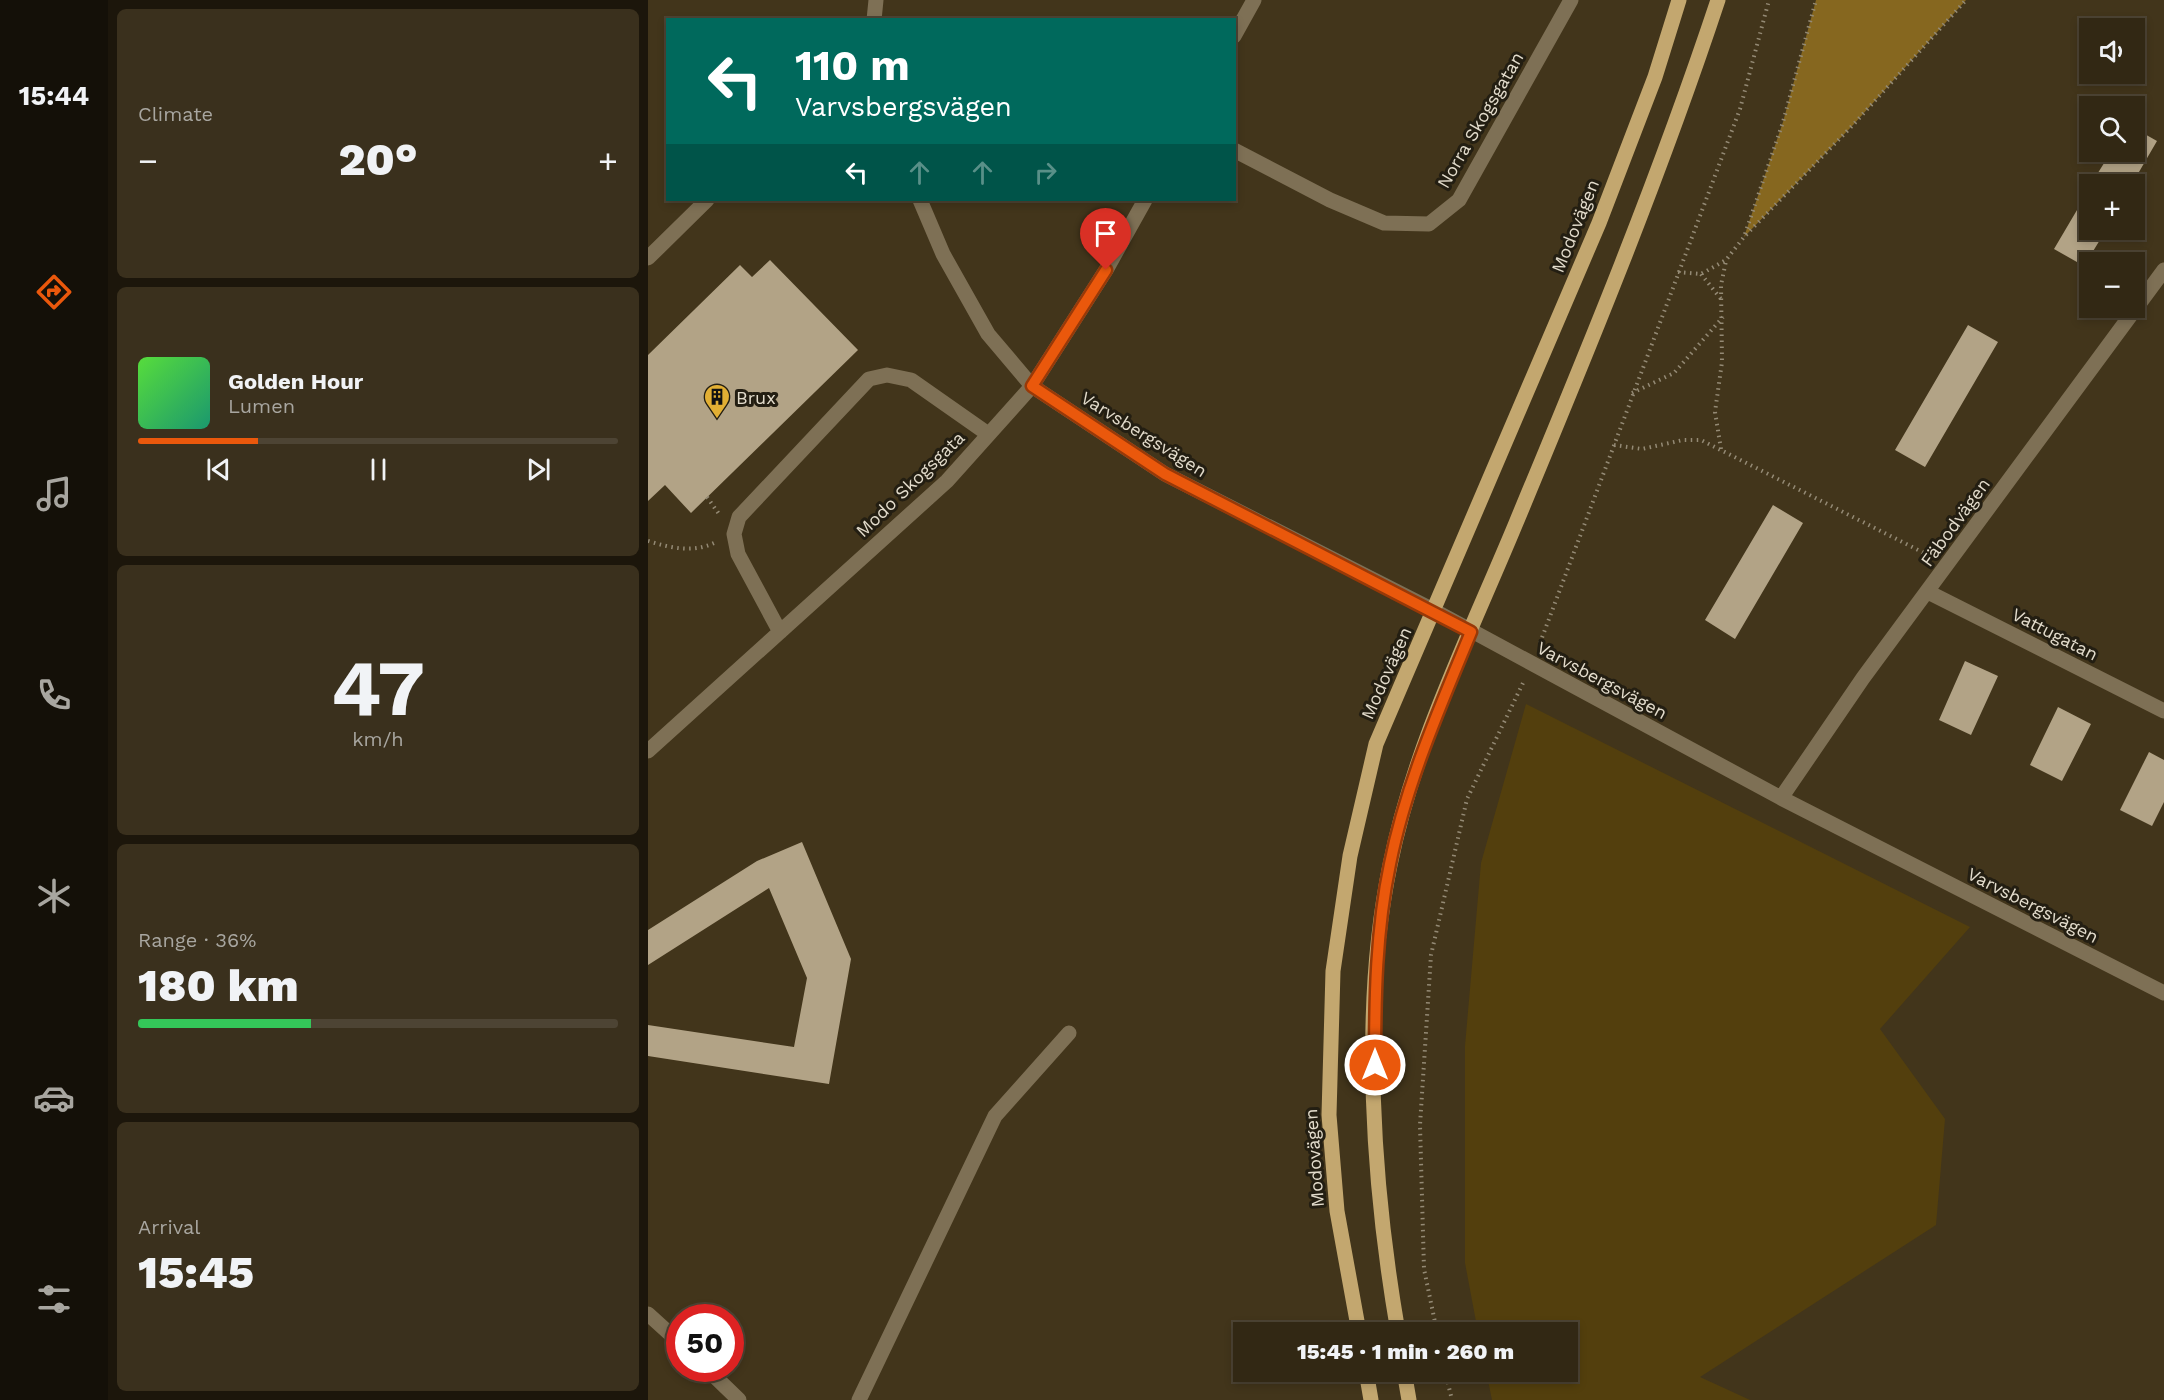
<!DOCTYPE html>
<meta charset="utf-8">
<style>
:root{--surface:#322814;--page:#3a301d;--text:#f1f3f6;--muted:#a8a6a0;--line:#4d4434;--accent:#ea580c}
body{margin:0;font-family:"Work Sans",sans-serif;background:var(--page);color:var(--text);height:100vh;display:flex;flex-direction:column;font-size:22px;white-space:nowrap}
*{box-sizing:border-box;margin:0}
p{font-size:20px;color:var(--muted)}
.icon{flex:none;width:33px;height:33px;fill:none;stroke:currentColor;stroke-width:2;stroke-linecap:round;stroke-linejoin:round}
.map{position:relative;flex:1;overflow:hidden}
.details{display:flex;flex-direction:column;gap:9px;padding:9px;background:#1c160b;width:540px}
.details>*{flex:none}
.top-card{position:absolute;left:18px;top:18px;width:570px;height:183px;border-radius:0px;box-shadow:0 3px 9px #0003,0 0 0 2px var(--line);background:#00695c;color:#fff;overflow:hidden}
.controls{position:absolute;left:1431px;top:18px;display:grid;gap:12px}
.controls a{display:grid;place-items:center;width:66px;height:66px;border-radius:0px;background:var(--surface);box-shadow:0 3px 9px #0003,0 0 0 2px var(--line);font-size:30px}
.speed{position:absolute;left:18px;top:1304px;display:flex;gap:12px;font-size:30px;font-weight:700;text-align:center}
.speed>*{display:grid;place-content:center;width:78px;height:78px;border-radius:50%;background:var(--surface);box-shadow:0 3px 9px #0003,0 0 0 2px var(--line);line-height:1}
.speed .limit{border:9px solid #d22;background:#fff;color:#111}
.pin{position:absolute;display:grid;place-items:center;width:51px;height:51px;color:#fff;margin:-62px -26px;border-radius:50% 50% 50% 0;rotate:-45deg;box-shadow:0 0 6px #0007}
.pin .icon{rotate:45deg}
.me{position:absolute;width:66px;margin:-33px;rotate:0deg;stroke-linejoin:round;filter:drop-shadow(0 0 4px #0008)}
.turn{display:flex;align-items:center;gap:21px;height:126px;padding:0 30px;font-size:27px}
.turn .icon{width:78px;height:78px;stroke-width:2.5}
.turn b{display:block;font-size:42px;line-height:51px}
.lanes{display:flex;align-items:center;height:57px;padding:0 30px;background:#0003;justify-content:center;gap:30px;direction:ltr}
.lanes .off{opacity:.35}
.big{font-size:45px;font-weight:800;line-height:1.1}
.details .tile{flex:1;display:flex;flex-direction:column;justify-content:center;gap:9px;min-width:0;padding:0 21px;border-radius:9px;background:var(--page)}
.details .dial{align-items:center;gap:0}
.dial b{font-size:78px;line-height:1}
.song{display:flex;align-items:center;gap:18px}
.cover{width:72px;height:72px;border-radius:9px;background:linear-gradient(135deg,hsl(110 70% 55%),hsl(160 70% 35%))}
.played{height:6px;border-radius:3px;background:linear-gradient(90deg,var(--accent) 25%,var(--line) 25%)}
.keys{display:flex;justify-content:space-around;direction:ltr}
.heat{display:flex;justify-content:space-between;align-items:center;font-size:33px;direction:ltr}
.charge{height:9px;border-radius:4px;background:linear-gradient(90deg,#34c759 36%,var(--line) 0)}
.trip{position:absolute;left:585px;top:1322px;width:345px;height:60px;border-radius:0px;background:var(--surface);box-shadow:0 3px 9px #0003,0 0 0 2px var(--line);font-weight:800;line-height:60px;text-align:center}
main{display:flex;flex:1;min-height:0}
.dock{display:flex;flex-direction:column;width:108px;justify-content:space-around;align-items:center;background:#141008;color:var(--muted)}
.dock .icon{width:42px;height:42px}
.dock .on{color:var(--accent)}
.dock b{font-size:27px;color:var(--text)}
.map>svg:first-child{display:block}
.green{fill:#533f0d}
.forest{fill:#86671f}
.building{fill:#b2a386}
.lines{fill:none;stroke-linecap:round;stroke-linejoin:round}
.path{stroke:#948a75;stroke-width:4;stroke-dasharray:1.5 4.5;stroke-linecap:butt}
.minor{stroke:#7e7055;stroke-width:15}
.major{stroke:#c3a76f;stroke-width:15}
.route-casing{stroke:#983908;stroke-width:15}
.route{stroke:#ea580c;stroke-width:10}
.labels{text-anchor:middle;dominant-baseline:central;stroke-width:6;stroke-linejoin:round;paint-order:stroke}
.street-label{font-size:18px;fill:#e3dccc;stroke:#231e12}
.poi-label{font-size:18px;fill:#e3dccc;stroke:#231e12;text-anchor:start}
</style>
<main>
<nav class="dock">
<b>15:44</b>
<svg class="icon on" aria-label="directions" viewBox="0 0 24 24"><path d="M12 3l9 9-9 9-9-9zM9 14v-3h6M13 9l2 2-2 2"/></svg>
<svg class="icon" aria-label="music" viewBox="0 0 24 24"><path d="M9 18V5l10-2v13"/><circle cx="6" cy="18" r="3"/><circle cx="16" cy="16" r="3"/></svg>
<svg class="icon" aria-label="phone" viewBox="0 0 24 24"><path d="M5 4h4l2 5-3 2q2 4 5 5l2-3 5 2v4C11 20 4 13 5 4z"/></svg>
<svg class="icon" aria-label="climate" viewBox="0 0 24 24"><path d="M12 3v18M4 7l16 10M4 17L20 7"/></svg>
<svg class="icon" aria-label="car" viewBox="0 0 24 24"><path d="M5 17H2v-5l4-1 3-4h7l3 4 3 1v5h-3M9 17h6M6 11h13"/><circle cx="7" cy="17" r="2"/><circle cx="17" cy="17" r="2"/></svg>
<svg class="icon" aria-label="filters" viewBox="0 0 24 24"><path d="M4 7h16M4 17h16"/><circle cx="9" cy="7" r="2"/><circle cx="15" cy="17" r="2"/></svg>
</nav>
<section class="details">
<div class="tile"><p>Climate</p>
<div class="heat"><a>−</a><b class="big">20°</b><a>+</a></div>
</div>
<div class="tile">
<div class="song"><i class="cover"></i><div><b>Golden Hour</b><p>Lumen</p></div></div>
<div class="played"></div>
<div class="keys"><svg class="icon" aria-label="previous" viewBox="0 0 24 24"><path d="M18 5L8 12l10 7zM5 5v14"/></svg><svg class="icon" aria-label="pause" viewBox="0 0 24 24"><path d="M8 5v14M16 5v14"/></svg><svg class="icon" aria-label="next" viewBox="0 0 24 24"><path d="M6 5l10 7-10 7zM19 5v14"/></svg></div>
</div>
<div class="tile dial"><b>47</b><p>km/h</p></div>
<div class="tile"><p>Range · 36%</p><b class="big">180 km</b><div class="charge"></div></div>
<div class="tile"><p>Arrival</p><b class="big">15:45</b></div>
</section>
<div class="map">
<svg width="1516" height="1400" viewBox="0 0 1516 1400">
<rect width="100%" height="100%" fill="#42351b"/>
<path class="green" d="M878,704L1322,927L1232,1029L1297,1119L1288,1225L1052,1377L1102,1400H844L838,1371H920V1332H830L817,1263V1046L833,863Z"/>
<path class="forest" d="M1168,0H1318L1205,125L1096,237L1135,122Z"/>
<path class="building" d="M1486,128L1509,141L1484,184H1443L1463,152H1486Z
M1442,188V230H1458L1436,266L1406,249Z
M122,260L210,350L43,513L17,485L0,501V355L92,265L104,277Z
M1320,325L1350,342L1277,467L1247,450Z
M1125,505L1155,523L1087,639L1057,620Z
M1317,661L1350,676L1323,735L1291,720Z
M1410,707L1443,724L1414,781L1382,765Z
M1501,752L1516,760V802L1504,826L1472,810Z
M154,842L203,959L181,1084L0,1056V1025L146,1047L159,978L121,888L0,965V930L109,861Z"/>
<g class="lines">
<path class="path" d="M1098,235L1205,125L1318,0
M1030,272L1053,274L1078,260L1096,237L1135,122L1168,0
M1053,274L1073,299
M984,393L1026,373L1075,317
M966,445L994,449L1035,440H1053L1280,555
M1073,449L1067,412L1074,362L1073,285L1078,261
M59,497L71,514
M0,541C23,548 44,553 66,543
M892,643L1092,109L1121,0
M789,1332L776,1269L772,1125L783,955L819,799L875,683
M797,1371L804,1400"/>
<path class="minor" d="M226,20L228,0
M586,36L606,0
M586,150L682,200L736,223L781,224L811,200L923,0
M272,200L295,254L340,334L384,386L517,474L787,611L1133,798L1516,993
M0,258L59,200
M1280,592L1516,711
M132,632L90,554L86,534L91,517L221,379L239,375L263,380L340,434
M0,751L299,481L384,386L458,270L497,200
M1133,798L1215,678L1516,270
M0,1314L32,1343
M58,1368L91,1400
M211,1400L347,1116L421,1033"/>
<path class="major" d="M711,1332L689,1211L681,1115L685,971L702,856L728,744L951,223L1007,77L1031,0
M750,1332C725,1187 712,1010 742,865C766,746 822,634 868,523C940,350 1011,178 1070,0
M718,1371L723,1400
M756,1371L761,1400"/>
</g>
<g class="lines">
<defs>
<path id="route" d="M458,270L384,386L517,474L823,632C792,707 758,784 742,864C728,930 727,998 727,1065"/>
</defs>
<use href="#route" class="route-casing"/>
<use href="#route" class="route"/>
</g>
<defs>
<symbol id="building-pin" viewBox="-11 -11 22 30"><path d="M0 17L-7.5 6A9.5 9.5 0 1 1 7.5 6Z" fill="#e2af34" stroke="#231e12"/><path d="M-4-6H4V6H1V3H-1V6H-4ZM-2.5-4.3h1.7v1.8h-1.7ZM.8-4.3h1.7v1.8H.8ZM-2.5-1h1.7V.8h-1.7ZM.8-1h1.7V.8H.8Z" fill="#111"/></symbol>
</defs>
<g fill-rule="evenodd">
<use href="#building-pin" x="54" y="382" width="30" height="40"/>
</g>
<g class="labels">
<g class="street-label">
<text transform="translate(832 120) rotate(-60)">Norra Skogsgatan</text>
<text transform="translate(927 226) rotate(-68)">Modovägen</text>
<text transform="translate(496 434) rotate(32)">Varvsbergsvägen</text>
<text transform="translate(262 484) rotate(-44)">Modo Skogsgata</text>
<text transform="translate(1307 522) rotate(-54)">Fäbodvägen</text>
<text transform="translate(1407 634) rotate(27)">Vattugatan</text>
<text transform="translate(738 673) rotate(-66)">Modovägen</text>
<text transform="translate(954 680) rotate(28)">Varvsbergsvägen</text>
<text transform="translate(1385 905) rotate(27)">Varvsbergsvägen</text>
<text transform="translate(666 1158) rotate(-94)">Modovägen</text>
</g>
<g class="poi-label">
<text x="88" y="397">Brux</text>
</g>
</g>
</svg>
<div class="controls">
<a><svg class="icon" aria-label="sound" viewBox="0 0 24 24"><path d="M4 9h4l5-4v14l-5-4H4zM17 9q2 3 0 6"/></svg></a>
<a><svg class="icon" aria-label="search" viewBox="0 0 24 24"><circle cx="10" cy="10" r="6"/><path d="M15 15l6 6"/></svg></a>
<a>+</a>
<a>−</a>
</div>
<div class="speed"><div class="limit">50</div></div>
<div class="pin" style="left:458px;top:270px;background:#d93025"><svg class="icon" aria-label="arrive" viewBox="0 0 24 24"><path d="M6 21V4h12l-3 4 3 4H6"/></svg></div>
<svg class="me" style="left:727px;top:1065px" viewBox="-20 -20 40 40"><circle r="17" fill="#ea580c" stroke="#fff" stroke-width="3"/><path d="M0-11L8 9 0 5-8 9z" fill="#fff"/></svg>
<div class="trip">15:45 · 1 min · 260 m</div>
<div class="top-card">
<div class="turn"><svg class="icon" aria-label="left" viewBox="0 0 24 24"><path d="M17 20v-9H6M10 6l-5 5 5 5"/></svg><div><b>110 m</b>Varvsbergsvägen</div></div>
<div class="lanes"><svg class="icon" aria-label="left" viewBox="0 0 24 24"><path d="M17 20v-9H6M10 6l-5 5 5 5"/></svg><svg class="icon off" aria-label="ahead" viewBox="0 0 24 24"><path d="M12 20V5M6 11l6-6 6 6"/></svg><svg class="icon off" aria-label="ahead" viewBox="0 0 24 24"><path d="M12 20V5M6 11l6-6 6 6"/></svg><svg class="icon off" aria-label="right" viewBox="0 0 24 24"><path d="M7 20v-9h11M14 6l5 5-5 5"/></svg></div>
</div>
</div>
</main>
